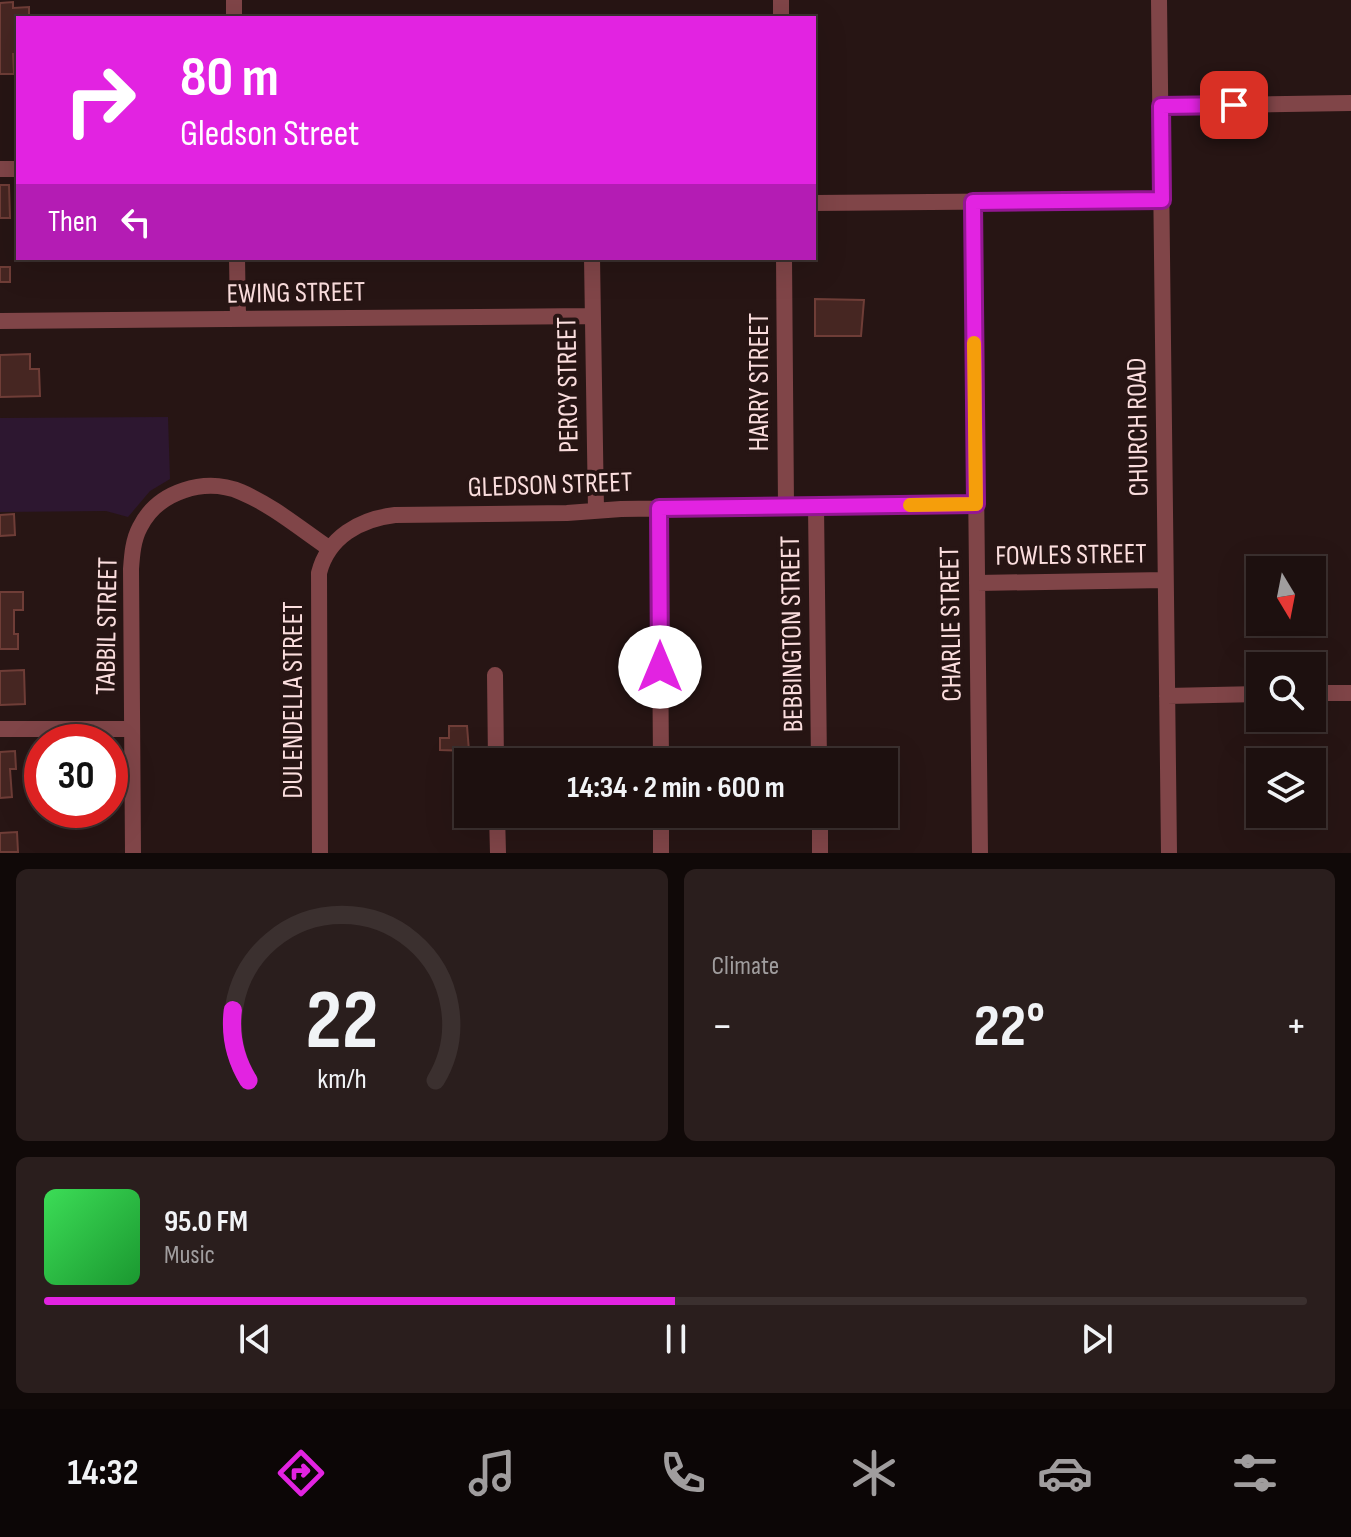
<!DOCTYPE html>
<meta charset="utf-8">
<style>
:root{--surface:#1d100f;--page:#2a1e1d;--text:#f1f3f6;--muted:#a09d9e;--line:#3b302f;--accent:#e223e1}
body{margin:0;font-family:"Sofia Sans Condensed",sans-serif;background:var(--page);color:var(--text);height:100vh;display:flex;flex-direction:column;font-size:30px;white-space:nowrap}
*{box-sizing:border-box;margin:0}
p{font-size:26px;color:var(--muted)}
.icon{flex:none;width:44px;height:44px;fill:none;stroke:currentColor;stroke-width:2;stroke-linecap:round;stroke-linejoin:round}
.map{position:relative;height:853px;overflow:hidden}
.sheet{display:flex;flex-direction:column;gap:16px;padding:16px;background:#100908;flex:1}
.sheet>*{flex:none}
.guide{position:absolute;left:16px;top:16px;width:800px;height:244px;border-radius:0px;box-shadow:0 8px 32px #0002,0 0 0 2px var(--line);background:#e223e1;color:#fff;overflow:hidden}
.needle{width:52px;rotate:170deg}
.controls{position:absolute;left:1246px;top:556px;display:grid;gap:16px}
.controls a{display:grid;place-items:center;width:80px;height:80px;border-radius:0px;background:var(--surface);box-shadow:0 8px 32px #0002,0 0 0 2px var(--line);font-size:40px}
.speed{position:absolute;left:24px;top:724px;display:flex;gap:16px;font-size:40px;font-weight:700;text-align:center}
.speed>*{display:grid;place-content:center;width:104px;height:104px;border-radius:50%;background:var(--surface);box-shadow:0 8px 32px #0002,0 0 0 2px var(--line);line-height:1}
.speed .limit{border:12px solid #d22;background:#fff;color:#111}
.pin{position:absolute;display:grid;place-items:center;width:68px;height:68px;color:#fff;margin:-34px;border-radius:16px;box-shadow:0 4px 12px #0006}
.me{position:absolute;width:88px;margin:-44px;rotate:0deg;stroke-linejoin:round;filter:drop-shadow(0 0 6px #0008)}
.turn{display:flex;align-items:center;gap:28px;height:168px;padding:0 32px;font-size:36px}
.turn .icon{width:104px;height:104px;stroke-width:2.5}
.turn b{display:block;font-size:56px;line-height:68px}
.then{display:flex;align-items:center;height:76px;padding:0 32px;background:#0003;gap:16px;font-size:30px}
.big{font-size:60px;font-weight:700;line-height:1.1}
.sheet .widget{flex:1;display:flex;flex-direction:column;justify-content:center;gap:12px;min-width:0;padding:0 28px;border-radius:12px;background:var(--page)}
.sheet .dial{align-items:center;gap:0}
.dial svg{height:208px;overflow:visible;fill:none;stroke:var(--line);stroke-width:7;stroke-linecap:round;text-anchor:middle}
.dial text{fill:var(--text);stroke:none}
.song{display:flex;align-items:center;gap:24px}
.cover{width:96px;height:96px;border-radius:12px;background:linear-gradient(135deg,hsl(130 70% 55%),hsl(130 70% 35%))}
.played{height:8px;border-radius:4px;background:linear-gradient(90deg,var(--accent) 50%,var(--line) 50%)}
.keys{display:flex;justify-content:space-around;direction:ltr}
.heat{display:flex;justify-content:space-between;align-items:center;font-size:44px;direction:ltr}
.sheet .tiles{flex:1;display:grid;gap:16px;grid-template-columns:1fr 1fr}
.widget:last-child{grid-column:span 2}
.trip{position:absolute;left:454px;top:748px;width:444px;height:80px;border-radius:0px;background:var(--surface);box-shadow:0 8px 32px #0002,0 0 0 2px var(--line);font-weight:700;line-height:80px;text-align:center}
.menu{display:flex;height:128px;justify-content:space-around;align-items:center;background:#0c0606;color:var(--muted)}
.menu .icon{width:56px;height:56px}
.menu .on{color:var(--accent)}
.menu b{font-size:36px;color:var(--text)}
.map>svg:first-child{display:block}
.green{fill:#2d1730}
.building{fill:#462622;stroke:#6f3d37;stroke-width:2}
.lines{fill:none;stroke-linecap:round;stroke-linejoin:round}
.minor{stroke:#804548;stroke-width:16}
.route-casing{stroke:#931792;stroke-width:20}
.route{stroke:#e223e1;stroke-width:14}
.slow{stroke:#f59e0b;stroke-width:14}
.labels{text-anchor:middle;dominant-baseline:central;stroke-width:8;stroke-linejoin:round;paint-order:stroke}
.street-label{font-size:28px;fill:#fbdede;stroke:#271514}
</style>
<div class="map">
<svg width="1351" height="853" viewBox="0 0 1351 853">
<rect width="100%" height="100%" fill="#271514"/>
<path class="green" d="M168,417L170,479L150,491L128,517L106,511L0,512V418Z"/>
<path class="building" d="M13,2V8L29,7V18H18V54H13L14,74H0V3Z
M0,185H9L10,218H0Z
M0,267H10V282H0Z
M815,299L864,300L861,336H815Z
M30,354V369H39L40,396L0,397V355Z
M14,514L15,535L0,536V515Z
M0,592H23V610H14V634H18V649H0Z
M24,670L25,704L0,705V671Z
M449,726H467L469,751L440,750V738H449Z
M15,751L16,769H10L12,797L0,798V752Z
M17,832L18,852H0V833Z"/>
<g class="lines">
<path class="minor" d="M234,0V18
M781,0V18
M1159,0L1169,853
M1161,106L1351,103
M0,169H18
M973,202L980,853
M814,203L1162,200
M237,258L238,319
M592,258L596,510
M784,258L786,506
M0,321L592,316
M816,506L819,762
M659,508L661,762
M977,583L1165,580
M495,675L496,762
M1312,693H1351
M1167,696L1260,694
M0,729H132
M497,814L498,853
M661,814V853
M820,814V853
M133,853L131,569C132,555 133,540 140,527C158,491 205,477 241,492C272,505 302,530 330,549
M320,853L319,573C328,537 360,519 395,515L567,513L621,509L976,504"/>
</g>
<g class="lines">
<defs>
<path id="route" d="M660,667L659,508L976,504L973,202L1162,200L1161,106L1234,105"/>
</defs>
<use href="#route" class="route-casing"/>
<use href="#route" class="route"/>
<path class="slow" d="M910,505L976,504L974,343"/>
</g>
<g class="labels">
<g class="street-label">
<text transform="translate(296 293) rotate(-1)">EWING STREET</text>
<text transform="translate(759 382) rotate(-90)">HARRY STREET</text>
<text transform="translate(568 385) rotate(-91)">PERCY STREET</text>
<text transform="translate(1138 427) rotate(-91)">CHURCH ROAD</text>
<text transform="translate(550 485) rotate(-2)">GLEDSON STREET</text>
<text transform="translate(1071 555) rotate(-1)">FOWLES STREET</text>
<text transform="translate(951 624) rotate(-91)">CHARLIE STREET</text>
<text transform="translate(107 626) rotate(-89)">TABBIL STREET</text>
<text transform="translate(792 634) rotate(-91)">BEBBINGTON STREET</text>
<text transform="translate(293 700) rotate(-90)">DULENDELLA STREET</text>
</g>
</g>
</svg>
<div class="controls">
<a><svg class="needle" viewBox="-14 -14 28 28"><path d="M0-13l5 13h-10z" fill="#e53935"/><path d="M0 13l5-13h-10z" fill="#a09d9e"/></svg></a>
<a><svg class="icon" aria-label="search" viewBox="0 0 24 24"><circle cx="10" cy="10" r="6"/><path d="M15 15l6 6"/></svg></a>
<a><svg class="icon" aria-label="layers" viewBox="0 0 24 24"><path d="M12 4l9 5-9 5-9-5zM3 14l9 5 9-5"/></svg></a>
</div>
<div class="speed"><div class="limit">30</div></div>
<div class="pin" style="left:1234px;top:105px;background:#d93025"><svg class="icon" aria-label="arrive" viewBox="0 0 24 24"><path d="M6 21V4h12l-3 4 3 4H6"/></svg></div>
<svg class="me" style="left:660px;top:667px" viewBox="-20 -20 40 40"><circle r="19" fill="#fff"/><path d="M0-13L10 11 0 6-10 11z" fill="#e223e1"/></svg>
<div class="trip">14:34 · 2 min · 600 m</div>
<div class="guide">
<div class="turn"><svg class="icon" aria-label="right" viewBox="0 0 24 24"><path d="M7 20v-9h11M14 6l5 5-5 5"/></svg><div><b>80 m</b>Gledson Street</div></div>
<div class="then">Then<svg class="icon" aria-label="left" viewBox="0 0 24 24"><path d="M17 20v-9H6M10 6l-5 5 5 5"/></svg></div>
</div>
</div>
<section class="sheet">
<div class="tiles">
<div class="widget dial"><svg viewBox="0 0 100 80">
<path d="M14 69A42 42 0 1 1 86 69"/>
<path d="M14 69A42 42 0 0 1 8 42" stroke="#e223e1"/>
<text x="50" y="56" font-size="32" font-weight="700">22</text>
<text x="50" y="72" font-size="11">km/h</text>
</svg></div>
<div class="widget"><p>Climate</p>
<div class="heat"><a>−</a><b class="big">22°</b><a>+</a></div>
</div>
<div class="widget">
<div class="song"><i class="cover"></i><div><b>95.0 FM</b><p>Music</p></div></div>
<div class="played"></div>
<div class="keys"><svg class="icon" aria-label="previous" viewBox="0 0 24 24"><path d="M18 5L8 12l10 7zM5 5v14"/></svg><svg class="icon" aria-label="pause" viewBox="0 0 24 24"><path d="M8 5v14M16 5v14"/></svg><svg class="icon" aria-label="next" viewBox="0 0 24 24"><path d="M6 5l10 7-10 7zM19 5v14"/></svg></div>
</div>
</div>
</section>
<nav class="menu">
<b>14:32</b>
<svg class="icon on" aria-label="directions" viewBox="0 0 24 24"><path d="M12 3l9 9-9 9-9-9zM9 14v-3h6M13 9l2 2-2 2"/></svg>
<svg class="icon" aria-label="music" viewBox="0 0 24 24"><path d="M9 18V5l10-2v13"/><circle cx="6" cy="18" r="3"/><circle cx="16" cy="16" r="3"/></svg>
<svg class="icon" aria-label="phone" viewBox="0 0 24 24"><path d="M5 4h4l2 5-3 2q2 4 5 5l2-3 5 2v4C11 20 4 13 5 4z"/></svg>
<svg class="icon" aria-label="climate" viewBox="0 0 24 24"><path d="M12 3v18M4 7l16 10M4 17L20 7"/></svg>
<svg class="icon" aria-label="car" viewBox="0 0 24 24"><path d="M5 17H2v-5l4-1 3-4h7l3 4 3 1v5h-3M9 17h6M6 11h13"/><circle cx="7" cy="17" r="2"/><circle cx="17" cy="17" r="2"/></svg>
<svg class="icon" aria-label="filters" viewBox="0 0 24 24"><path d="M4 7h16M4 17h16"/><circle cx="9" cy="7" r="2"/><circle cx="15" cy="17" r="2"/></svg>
</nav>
